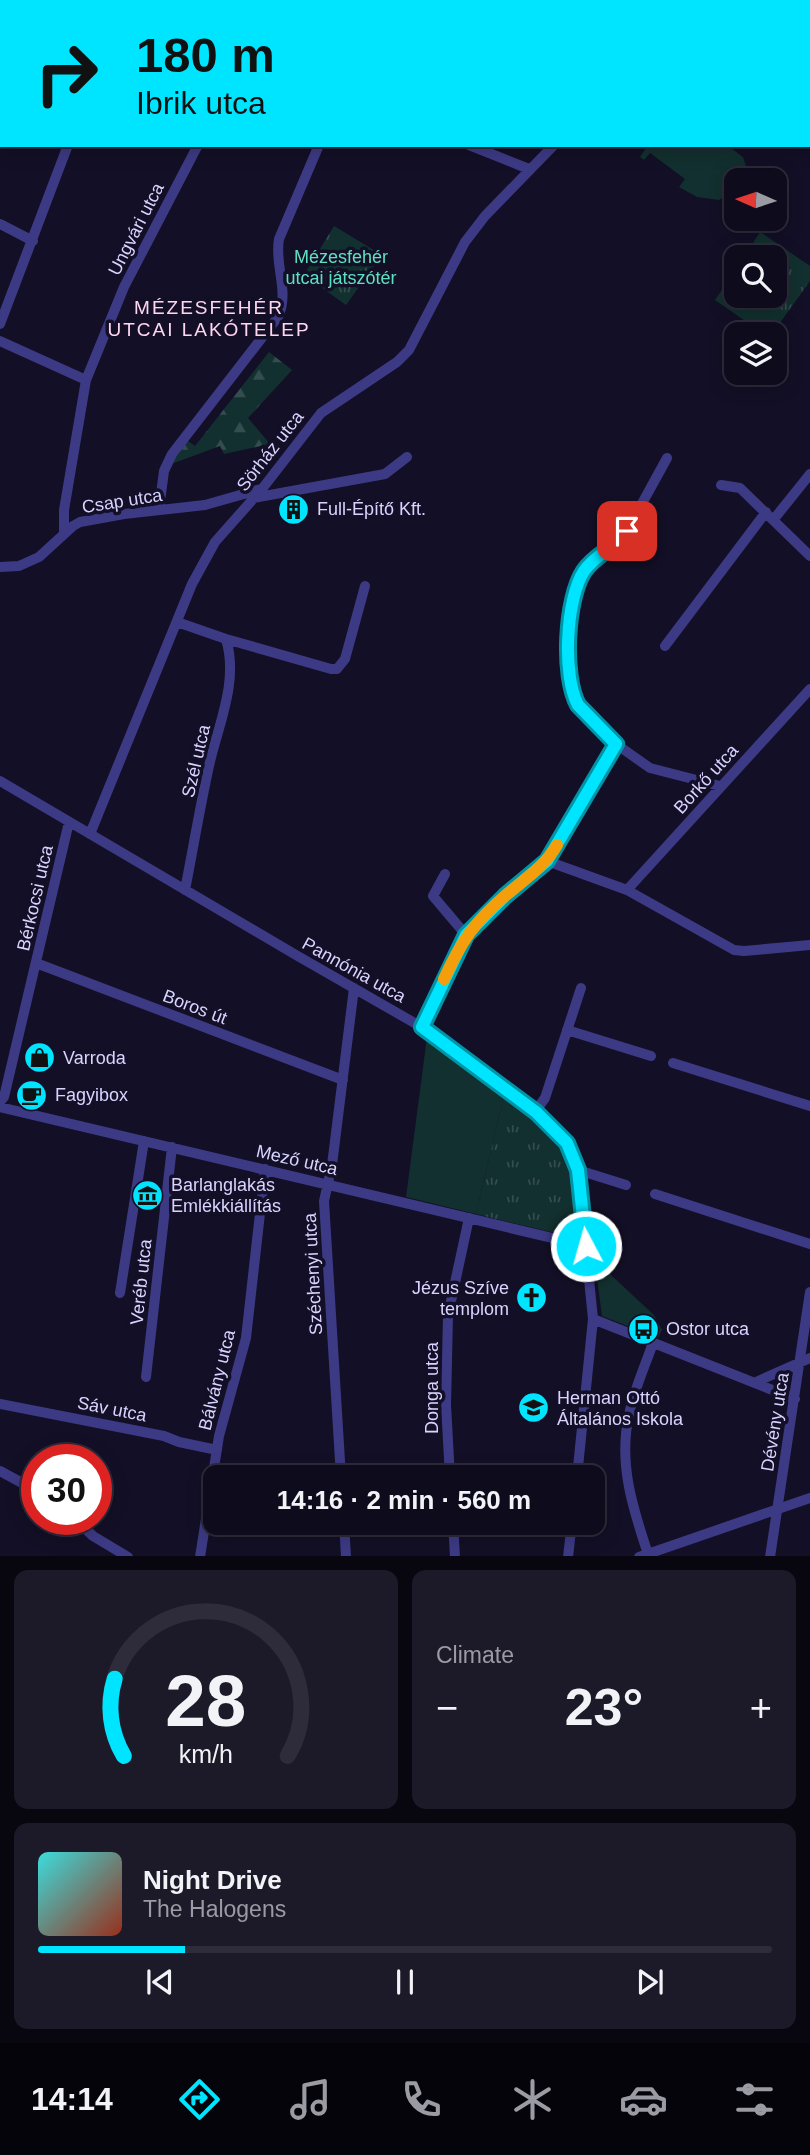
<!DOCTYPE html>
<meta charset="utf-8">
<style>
:root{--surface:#0e0b1c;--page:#1c1929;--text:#f1f3f6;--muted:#9b9ba3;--line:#2e2b3b;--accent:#00e5ff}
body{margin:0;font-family:Helvetica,sans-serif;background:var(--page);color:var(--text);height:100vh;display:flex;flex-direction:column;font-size:26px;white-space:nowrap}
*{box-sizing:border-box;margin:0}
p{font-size:23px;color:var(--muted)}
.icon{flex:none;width:38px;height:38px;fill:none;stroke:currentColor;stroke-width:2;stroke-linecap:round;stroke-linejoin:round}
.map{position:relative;height:1556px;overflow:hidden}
.side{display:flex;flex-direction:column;gap:14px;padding:14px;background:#08060f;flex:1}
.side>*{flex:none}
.guide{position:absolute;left:0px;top:0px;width:810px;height:147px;box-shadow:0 4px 18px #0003,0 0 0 2px var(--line);background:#00e5ff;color:#111;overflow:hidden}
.needle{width:46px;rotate:273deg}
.fabs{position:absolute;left:724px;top:168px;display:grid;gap:14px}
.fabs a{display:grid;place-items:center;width:63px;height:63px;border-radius:14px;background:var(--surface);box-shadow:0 4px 18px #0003,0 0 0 2px var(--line);font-size:35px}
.speed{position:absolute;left:21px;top:1444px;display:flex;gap:14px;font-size:35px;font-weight:700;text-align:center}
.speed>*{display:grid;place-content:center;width:91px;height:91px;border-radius:50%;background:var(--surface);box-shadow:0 4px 18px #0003,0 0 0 2px var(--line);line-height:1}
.speed .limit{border:10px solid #d22;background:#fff;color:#111}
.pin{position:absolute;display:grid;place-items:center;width:60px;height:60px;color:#fff;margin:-30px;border-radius:14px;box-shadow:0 4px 10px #0006}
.me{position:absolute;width:77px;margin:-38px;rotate:354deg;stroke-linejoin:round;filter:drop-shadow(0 0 5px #0008)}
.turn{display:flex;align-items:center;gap:24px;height:147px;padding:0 21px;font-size:32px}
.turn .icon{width:91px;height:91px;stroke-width:2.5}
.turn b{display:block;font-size:49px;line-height:60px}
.big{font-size:52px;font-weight:700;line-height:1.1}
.side .widget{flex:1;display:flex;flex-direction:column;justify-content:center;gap:10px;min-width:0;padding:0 24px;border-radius:14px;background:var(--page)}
.side .dial{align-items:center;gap:0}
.dial svg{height:182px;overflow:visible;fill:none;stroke:var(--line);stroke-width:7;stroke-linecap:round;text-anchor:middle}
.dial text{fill:var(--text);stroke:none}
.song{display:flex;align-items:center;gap:21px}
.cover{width:84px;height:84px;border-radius:10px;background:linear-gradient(135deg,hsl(180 70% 55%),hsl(10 70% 35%))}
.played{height:7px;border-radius:4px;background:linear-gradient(90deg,var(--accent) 20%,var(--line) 20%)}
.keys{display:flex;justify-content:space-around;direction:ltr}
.heat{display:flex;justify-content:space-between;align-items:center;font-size:38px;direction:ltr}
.side .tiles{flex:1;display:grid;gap:14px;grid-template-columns:1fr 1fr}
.widget:last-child{grid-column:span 2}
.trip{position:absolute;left:203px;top:1465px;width:402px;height:70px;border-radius:14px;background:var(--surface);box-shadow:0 4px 18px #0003,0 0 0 2px var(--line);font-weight:700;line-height:70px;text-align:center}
.tabs{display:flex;height:112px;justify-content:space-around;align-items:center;background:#06040b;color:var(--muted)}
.tabs .icon{width:49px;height:49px}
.tabs .active{color:var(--accent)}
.tabs b{font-size:32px;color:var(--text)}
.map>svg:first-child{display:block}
.grass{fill:#12302f}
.forest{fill:url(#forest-firs)}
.park{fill:url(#park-tufts)}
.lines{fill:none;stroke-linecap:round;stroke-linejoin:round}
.street{stroke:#3d3a85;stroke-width:10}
.secondary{stroke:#6f6bff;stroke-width:14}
.route-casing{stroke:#0095a6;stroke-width:18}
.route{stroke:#00e5ff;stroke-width:12}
.slow{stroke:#f59e0b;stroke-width:12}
.labels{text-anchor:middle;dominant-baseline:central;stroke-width:7;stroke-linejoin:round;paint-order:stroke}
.street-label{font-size:18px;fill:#d9d4ff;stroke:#130f26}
.park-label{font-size:18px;fill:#5fe0c0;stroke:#130f26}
.poi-label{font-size:18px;fill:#d9d4ff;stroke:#130f26;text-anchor:start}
.neighbourhood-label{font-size:19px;letter-spacing:2px;fill:#ffd6f0;stroke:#130f26}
</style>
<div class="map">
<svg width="810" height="1557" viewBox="0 0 810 1557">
<defs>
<pattern id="forest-firs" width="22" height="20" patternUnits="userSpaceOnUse" patternTransform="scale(1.75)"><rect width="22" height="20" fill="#12302f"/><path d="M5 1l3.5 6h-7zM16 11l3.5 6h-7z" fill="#344d4e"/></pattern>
<pattern id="park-tufts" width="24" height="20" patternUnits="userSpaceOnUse" patternTransform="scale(1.75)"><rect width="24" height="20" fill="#12302f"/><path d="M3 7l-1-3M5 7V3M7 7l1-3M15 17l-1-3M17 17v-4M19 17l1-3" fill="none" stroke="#344d4e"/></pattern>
</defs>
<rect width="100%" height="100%" fill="#130f26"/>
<path class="grass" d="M648,145H727L743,157L747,169L741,180H737V189L719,200L697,197L679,187L685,179L650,153L644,160L640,157Z
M427,1037L504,1095L476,1214L406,1197Z
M594,1256L601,1259L610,1274L654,1315L662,1330L658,1338L602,1316Z"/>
<path class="forest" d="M269,352L292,370L248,418L270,444L224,454L220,446L174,463L173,460L188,441L195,446Z"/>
<path class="park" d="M334,226L382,255L346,305L304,275Z
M760,232L810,266V281L772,334H764L715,300L737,268V296H775V257H744Z
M504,1095C528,1114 562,1132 571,1164C577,1184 577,1208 579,1229L576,1236L572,1237L476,1214Z"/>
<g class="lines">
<path class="street" d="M661,2V0
M0,118H2
M469,145L529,169
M0,224L33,241
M0,324L68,145
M0,341L86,380
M667,458L622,540L597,556L584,572L575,590L569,636L571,686L578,705L616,744L650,768L720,786
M721,485L740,488L810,556
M253,498L385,474L407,457
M159,509L164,471L172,454L278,317C290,291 274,266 279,239L319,145
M774,519L810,474
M64,533V510L86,380L124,287L198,145
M0,567L19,566L39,557L73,526L80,522L124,514L205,505L261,489
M177,622L226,639L331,669H337L345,659L365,586
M665,646L766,512
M0,781L296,955L432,1033L535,1112L559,1133L573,1155L578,1170L593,1319L577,1477
M90,834L192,584L215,542L262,489L321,413L397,362L409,350L465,242L485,216L554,145
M547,861L627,890L734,950L744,951L810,945
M445,874L433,896L466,935
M185,890C193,849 200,807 209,766C218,725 239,682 226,639
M627,890L810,689
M36,963L343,1080
M423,1027L466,935L505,896L547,861L616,744
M567,1030L651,1056
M673,1063L810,1106
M0,1102L4,1097L69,822
M0,1107L586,1246
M535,1112L545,1098L581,988
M578,1170L626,1185
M655,1194L810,1244
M120,1293L144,1141
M593,1319L795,1399
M146,1377L172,1147
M756,1382L810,1358
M0,1404L164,1436L179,1442L217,1450
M0,1471L37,1491
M341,1477L324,1201L332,1165L354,988
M450,1477L446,1405L448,1315L469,1218
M75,1519L93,1536L128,1557
M344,1522L346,1557
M453,1522L455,1557
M648,1554C633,1509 618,1463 629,1415C634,1390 645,1366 653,1343
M200,1557L219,1436L246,1338L265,1169
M568,1557L572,1522
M639,1557L810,1498
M770,1557L810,1292"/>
<path class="secondary" d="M800,0L802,2"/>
</g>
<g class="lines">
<defs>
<path id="route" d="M586,1246L578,1170L567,1143L536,1112L422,1027L466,935L505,896L547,861L616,744L578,705C562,676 566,598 584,571C596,553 619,546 627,531"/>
</defs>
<use href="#route" class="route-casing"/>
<use href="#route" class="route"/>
<path class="slow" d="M444,979C461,942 474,922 506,895C525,879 544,867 557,845"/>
</g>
<defs>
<symbol id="building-disc" viewBox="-11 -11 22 22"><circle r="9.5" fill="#00e5ff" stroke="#130f26"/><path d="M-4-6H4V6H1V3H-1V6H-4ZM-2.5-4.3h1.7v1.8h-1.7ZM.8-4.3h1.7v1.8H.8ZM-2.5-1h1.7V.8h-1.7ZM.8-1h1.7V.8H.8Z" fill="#111"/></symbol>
<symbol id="shop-disc" viewBox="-11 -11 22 22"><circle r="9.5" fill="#00e5ff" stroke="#130f26"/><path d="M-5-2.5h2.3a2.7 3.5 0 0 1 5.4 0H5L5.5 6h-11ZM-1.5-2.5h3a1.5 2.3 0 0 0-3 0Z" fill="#111"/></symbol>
<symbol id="cafe-disc" viewBox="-11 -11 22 22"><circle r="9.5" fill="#00e5ff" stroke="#130f26"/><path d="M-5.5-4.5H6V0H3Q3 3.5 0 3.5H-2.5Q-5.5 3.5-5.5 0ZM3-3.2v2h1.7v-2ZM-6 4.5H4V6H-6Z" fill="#111"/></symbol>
<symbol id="museum-disc" viewBox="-11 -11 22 22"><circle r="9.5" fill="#00e5ff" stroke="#130f26"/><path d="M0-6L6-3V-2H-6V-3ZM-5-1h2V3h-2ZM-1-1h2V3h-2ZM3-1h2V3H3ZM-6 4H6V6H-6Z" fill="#111"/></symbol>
<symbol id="church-disc" viewBox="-11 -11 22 22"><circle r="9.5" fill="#00e5ff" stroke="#130f26"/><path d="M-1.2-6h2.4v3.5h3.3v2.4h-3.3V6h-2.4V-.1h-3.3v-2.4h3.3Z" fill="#111"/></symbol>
<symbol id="bus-disc" viewBox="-11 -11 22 22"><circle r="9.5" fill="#00e5ff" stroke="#130f26"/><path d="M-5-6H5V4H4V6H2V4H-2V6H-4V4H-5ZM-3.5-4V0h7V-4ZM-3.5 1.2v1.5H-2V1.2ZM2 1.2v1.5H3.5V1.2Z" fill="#111"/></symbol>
<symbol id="school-disc" viewBox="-11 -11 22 22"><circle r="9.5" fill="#00e5ff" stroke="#130f26"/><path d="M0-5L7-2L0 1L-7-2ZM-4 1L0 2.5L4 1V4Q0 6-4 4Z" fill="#111"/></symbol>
</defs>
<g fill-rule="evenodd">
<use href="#building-disc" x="276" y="492" width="35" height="35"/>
<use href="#shop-disc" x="22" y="1040" width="35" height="35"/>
<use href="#cafe-disc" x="14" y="1078" width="35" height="35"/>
<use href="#museum-disc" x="130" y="1178" width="35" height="35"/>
<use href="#church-disc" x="514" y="1280" width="35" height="35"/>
<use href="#bus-disc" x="626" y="1312" width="35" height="35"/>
<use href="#school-disc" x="516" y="1390" width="35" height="35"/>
</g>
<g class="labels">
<g class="street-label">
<text transform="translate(136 229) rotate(-63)">Ungvári utca</text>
<text transform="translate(270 451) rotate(-52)">Sörház utca</text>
<text transform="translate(122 501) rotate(-9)">Csap utca</text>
<text transform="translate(196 761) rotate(-77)">Szél utca</text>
<text transform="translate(706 779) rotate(-48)">Borkő utca</text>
<text transform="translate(35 898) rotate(-77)">Bérkocsi utca</text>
<text transform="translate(354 970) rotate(29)">Pannónia utca</text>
<text transform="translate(195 1007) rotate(21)">Boros út</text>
<text transform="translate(297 1160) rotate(13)">Mező utca</text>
<text transform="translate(313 1274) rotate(-93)">Széchenyi utca</text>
<text transform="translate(141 1282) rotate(-84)">Veréb utca</text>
<text transform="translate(217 1380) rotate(-76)">Bálvány utca</text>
<text transform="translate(432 1388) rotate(-90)">Donga utca</text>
<text transform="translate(112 1409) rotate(11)">Sáv utca</text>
<text transform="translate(775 1422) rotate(-81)">Dévény utca</text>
</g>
<g class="park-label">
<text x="341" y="257">Mézesfehér<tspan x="341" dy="21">utcai játszótér</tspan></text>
</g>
<g class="poi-label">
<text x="317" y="509">Full-Építő Kft.</text>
<text x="63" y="1058">Varroda</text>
<text x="55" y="1095">Fagyibox</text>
<text x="171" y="1185">Barlanglakás<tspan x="171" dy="21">Emlékkiállítás</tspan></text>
<text x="509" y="1288" text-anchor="end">Jézus Szíve<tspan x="509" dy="21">templom</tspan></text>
<text x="666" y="1329">Ostor utca</text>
<text x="557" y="1398">Herman Ottó<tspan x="557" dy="21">Általános Iskola</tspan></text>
</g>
<g class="neighbourhood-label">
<text x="209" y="307">MÉZESFEHÉR<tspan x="209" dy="22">UTCAI LAKÓTELEP</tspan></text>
</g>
</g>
</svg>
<div class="fabs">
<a><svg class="needle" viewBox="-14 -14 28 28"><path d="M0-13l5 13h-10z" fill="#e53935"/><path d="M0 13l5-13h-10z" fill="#9b9ba3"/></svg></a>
<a><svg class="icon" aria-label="search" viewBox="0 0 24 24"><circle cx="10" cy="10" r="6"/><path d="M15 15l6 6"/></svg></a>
<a><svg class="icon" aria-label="layers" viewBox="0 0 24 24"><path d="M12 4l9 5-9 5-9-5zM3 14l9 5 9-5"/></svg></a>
</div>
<div class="speed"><div class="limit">30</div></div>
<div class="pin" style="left:627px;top:531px;background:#d93025"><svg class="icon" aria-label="arrive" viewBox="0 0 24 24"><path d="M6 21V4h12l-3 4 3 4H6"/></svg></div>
<svg class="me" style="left:586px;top:1246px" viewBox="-20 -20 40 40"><circle r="17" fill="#00e5ff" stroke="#fff" stroke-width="3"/><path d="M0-11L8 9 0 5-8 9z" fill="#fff"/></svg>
<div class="trip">14:16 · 2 min · 560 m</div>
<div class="guide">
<div class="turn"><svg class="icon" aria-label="right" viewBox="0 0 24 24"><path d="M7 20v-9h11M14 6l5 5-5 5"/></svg><div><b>180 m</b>Ibrik utca</div></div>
</div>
</div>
<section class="side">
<div class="tiles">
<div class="widget dial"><svg viewBox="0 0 100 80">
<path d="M14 69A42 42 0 1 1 86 69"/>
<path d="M14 69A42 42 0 0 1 10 35" stroke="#00e5ff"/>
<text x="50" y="56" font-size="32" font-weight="700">28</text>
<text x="50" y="72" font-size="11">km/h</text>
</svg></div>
<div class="widget"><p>Climate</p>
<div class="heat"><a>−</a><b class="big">23°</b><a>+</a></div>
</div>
<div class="widget">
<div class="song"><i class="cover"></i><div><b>Night Drive</b><p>The Halogens</p></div></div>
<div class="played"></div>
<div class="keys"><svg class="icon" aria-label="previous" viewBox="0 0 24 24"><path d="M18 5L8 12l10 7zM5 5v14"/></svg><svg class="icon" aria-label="pause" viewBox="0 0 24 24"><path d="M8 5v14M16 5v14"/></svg><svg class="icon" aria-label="next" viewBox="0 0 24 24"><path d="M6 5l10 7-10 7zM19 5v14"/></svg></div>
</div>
</div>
</section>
<nav class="tabs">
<b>14:14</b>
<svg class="icon active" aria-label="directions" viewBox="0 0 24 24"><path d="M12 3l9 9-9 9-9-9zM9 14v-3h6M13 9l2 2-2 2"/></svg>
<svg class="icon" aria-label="music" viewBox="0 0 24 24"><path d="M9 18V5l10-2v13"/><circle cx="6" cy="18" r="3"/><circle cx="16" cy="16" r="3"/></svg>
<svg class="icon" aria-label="phone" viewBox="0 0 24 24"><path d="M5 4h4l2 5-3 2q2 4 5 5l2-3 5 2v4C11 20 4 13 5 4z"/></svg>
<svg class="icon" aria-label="climate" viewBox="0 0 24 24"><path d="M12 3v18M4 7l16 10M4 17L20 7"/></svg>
<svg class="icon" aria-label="car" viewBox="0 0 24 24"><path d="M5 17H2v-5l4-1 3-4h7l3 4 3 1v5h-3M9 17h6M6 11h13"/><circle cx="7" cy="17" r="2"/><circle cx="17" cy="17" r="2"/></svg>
<svg class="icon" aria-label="filters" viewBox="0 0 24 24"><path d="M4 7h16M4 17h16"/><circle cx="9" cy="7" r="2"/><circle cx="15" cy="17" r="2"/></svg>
</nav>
